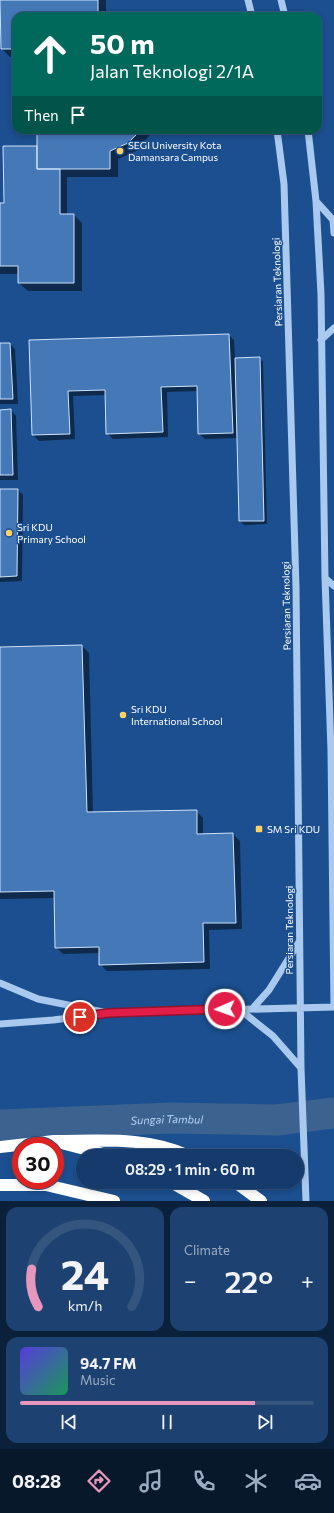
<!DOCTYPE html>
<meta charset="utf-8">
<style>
:root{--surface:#143b6b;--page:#1d4271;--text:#f1f3f6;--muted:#9dadc1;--line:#33557e;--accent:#e797bd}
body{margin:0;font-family:Commissioner,sans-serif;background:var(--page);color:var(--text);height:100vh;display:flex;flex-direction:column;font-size:15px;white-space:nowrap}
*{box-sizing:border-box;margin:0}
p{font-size:13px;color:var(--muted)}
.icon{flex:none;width:22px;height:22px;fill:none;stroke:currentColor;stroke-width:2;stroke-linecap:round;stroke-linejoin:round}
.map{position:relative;height:1201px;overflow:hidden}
.panel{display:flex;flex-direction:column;gap:6px;padding:6px;background:#0b203b;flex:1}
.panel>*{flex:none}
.top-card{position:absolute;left:12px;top:12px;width:310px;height:122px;border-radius:12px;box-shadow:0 2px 6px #0003,0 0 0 1px var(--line);background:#00695c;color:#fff;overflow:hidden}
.speed{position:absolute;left:12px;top:1137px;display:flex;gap:8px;font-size:20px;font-weight:700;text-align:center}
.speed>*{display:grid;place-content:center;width:52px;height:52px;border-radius:50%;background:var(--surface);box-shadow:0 2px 6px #0003,0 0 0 1px var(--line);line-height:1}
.speed .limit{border:6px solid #d22;background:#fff;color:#111}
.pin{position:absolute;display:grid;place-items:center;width:34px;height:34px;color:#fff;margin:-17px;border:2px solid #fff;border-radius:50%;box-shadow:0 1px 4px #0007}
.me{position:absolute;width:44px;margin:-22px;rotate:268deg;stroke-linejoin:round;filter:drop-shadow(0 0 3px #0008)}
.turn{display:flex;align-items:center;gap:14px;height:84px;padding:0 12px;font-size:18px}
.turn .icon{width:52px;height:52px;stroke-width:2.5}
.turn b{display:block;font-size:28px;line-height:34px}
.then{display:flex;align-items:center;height:38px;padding:0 12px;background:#0003;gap:8px;font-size:15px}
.big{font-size:30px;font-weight:600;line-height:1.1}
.panel .card{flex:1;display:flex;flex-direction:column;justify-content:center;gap:6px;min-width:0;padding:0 14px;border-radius:12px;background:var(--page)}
.panel .dial{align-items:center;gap:0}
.dial svg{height:104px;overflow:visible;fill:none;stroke:var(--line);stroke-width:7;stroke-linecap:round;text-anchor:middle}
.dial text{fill:var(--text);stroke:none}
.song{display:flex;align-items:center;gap:12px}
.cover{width:48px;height:48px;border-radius:6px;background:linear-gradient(135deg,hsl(250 70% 55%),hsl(150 70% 35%))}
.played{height:4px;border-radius:2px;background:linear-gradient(90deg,var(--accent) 80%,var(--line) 80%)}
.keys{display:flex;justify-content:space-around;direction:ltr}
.heat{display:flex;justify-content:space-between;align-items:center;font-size:22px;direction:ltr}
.panel .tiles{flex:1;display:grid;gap:6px;grid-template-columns:1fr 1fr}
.card:last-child{grid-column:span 2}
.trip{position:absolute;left:76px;top:1149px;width:228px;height:40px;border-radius:20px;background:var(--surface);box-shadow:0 2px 6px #0003,0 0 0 1px var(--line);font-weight:600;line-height:40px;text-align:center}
.tabs{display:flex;height:64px;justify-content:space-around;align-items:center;background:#08182b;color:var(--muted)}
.tabs .icon{width:28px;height:28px}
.tabs .current{color:var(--accent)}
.tabs b{font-size:18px;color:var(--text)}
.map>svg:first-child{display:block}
.shadow{fill:#0007}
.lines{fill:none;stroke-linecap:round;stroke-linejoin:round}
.river{stroke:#3c6290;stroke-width:31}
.building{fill:#4478b7;stroke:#cfe3fa}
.minor{stroke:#a9c9ee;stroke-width:7}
.highway{stroke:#fff;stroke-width:12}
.route-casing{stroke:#92132f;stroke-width:10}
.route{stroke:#e11d48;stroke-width:7}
.poi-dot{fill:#ffd166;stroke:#1b4f8f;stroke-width:1.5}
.labels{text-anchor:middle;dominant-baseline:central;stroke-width:3;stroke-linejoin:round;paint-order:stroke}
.poi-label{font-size:10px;fill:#fff;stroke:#1b4f8f;text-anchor:start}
.street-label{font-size:10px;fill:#fff;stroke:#1b4f8f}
.water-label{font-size:11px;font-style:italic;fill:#b5d3f5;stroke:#1b4f8f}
</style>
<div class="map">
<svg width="334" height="1201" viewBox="0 0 334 1201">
<rect width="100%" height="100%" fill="#1b4f8f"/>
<path class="shadow" d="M0,0H106V16H16V57H10L2,49Z
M38,130H154L136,151L118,159V177H67V215H74L82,223V291H28L19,283V274H0V204H5L38,147Z
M229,335L234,340L235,359L259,358L263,362L267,524L244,525L240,521L238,438L205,439L199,434L198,391L167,392L168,437L113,439L107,433L106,395L73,396L75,439L39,441L33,435L30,341Z
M0,344H10L15,349L18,404H0Z
M11,410L16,416L18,480H0V411Z
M0,490H18L23,495L22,581L0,582Z
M82,646L89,653L93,813L196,811L203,818V835L233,834L240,841L242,929L209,930L210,969L107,971L100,964V953L63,954L56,947L55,898L0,899V648Z"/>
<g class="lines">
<path class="river" id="s1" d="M0,1125L171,1118L277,1120L334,1113"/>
</g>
<path class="building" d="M0,0H98V16H16V49H1Z
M37,130H141L128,143L110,151V169H37Z
M3,146H37V169H60V214H74V283H18V266H0V203H4Z
M229,334L233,433L198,434L197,386L161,387L163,432L106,434L105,390L68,391L70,434L32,435L29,340Z
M0,343H10L13,399H0Z
M260,357L264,521H239L235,358Z
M11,409L13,475H0V410Z
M0,489H18L17,576L0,577Z
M82,645L87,812L197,810V834L233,833L236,923H203L204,962L99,965V947L55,948L54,891L0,892V647Z"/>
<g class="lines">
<path class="minor" d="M248,0L252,16
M281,0L285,16
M277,130L284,184L296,587L301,1068L306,1201
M308,130L316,201L321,294L325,578L331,751L334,1006
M316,201L333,220L334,233
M321,340L334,328
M325,578L334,586
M0,983L38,999L108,1013L334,1007
M253,1008L269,990L299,942
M239,1009L273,1036L301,1068
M0,1024L53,1020L102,1014"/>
<path class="highway" d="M54,1141C100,1141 147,1136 189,1156
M0,1147L54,1141L111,1156
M171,1182L204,1201
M235,1182L261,1201
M0,1185H46L114,1201"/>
</g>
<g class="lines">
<defs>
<path id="route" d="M80,1017L108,1013L225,1009"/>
</defs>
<use href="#route" class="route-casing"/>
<use href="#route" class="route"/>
</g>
<g class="poi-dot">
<circle cx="120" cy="151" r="4"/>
<circle cx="9" cy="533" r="4"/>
<circle cx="123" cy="715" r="4"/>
<rect x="255" y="825" width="8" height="8" rx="2"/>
</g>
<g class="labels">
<g class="poi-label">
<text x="128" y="145">SEGI University Kota<tspan x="128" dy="12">Damansara Campus</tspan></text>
<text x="17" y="527">Sri KDU<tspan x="17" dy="12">Primary School</tspan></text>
<text x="131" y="709">Sri KDU<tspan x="131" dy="12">International School</tspan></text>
<text x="267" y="829">SM Sri KDU</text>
</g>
<g class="street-label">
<text transform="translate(277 282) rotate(-92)">Persiaran Teknologi</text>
<text transform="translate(286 606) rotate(-91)">Persiaran Teknologi</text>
<text transform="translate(289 930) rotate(-90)">Persiaran Teknologi</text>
</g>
<g class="water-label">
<text stroke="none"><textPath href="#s1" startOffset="167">Sungai Tambul</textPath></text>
</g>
</g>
</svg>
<div class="speed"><div class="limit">30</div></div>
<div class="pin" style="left:80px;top:1017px;background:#d93025"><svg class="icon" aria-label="arrive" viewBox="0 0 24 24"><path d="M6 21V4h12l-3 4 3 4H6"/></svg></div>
<svg class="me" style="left:225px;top:1009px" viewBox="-20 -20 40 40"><circle r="17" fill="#e11d48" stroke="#fff" stroke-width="3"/><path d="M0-11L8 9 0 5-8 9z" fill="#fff"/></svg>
<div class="trip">08:29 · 1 min · 60 m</div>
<div class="top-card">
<div class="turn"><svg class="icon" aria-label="ahead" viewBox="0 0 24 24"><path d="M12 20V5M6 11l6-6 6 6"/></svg><div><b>50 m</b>Jalan Teknologi 2/1A</div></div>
<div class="then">Then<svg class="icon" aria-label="arrive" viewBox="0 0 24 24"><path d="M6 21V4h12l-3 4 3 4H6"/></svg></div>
</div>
</div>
<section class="panel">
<div class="tiles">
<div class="card dial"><svg viewBox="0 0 100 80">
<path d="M14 69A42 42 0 1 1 86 69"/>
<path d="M14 69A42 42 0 0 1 9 40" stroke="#e797bd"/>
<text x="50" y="56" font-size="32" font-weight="700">24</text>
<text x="50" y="72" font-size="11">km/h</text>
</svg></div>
<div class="card"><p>Climate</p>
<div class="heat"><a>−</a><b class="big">22°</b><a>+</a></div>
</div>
<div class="card">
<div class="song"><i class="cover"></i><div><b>94.7 FM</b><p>Music</p></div></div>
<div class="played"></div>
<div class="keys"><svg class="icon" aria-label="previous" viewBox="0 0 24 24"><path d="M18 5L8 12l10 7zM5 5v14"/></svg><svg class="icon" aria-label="pause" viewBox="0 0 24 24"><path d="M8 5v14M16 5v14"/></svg><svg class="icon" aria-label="next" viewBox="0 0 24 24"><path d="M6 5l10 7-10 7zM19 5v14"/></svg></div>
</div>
</div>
</section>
<nav class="tabs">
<b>08:28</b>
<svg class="icon current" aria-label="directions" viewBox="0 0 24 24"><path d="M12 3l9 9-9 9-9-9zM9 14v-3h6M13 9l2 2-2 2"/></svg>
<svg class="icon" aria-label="music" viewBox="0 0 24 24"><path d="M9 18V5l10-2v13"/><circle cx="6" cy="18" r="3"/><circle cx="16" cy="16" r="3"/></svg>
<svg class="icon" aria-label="phone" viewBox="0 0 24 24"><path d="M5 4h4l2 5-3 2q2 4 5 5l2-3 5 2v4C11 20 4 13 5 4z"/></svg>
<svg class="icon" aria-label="climate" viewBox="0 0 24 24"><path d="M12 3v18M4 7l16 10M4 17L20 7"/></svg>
<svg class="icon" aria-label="car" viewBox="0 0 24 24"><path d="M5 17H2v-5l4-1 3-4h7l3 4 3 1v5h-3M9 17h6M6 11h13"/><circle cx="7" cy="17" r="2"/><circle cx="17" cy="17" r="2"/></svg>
</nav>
